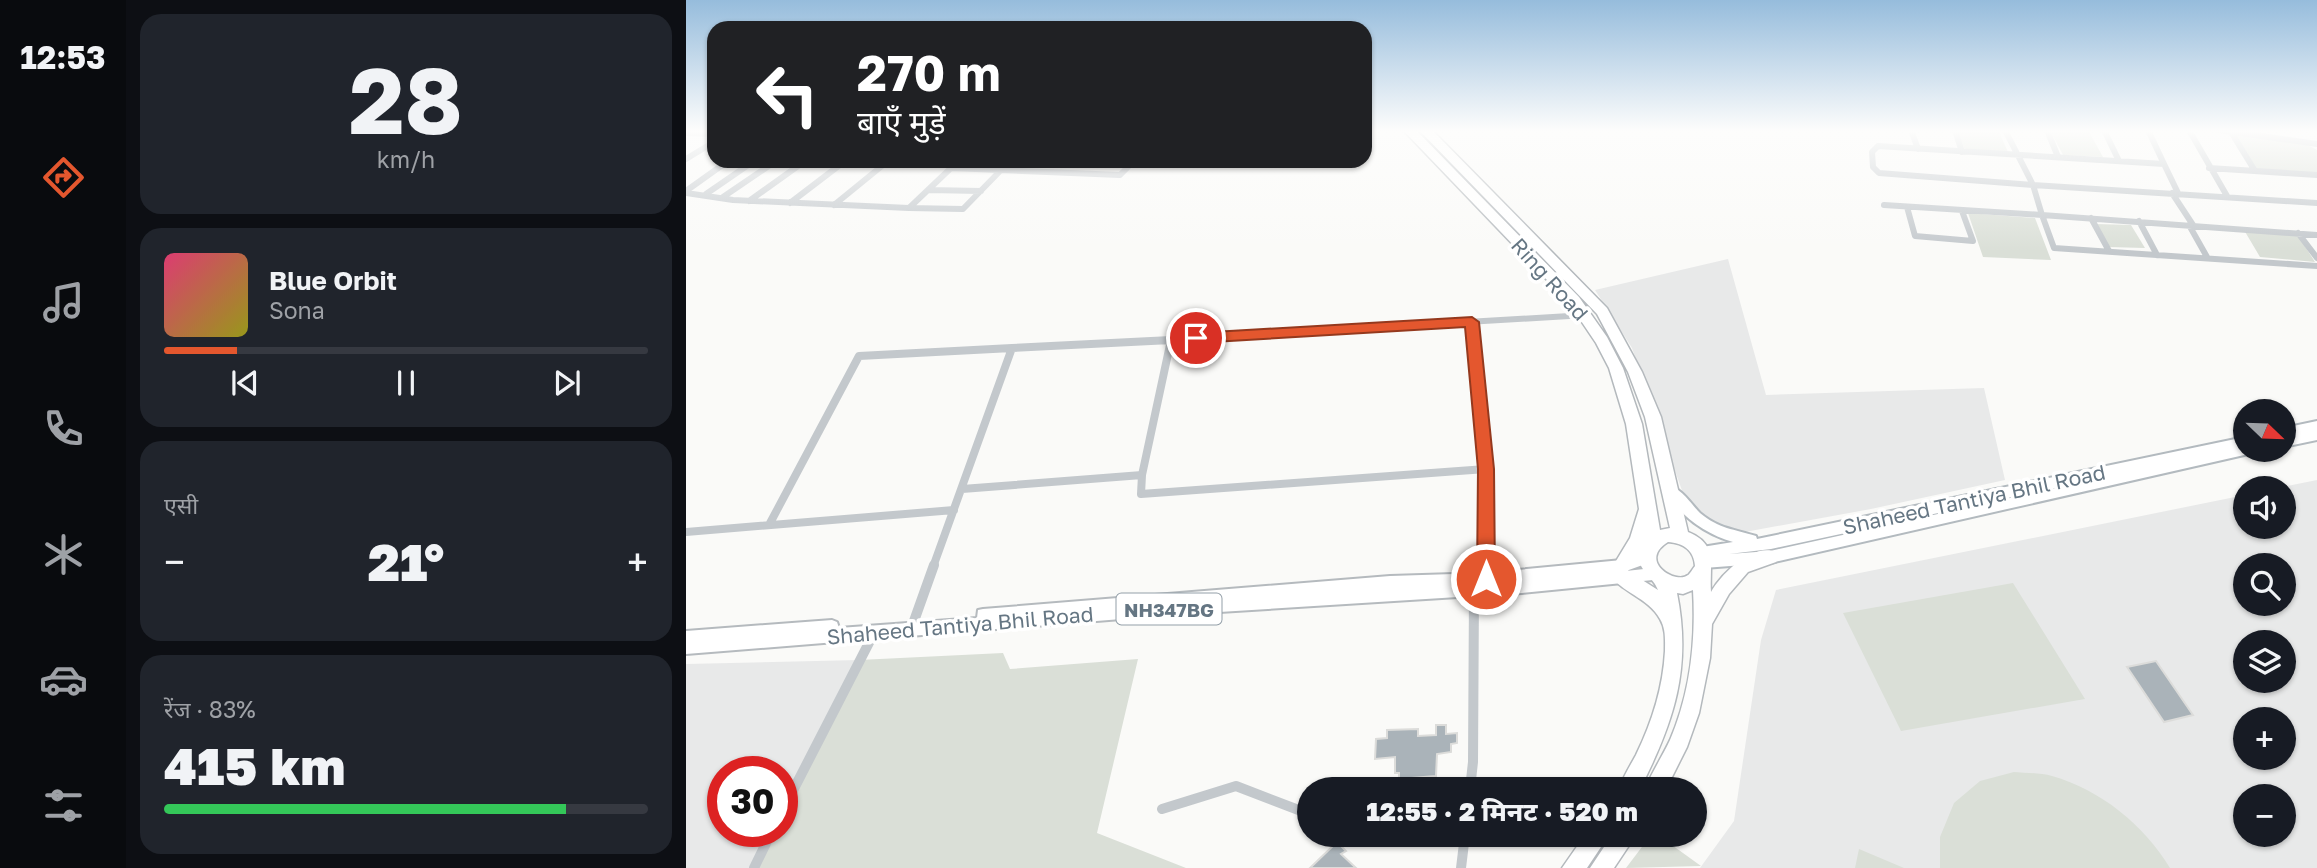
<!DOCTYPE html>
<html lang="hi">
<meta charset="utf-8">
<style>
:root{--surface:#171b24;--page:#20242c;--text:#f1f3f6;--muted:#9ea1a6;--line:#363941;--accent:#e4572e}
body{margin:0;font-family:"Golos Text","Noto Sans Devanagari",sans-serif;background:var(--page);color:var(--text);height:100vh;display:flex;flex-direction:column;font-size:26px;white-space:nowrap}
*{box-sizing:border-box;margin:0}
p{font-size:23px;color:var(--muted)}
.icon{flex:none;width:38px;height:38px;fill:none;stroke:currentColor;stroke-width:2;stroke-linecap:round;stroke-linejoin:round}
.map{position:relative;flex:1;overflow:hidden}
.panel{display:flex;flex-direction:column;gap:14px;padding:14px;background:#0d0f14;width:560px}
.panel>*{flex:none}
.banner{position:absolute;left:21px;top:21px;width:665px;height:147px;border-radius:21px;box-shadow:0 2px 5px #0004;background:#202124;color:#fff;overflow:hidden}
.needle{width:46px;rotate:113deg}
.fabs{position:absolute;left:1547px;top:399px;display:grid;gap:14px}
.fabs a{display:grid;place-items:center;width:63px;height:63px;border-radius:50%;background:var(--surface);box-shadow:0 2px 5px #0004;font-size:35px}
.speed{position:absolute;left:21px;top:756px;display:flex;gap:14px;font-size:35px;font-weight:700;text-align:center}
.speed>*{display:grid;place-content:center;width:91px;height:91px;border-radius:50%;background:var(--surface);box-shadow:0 2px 5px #0004;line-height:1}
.speed .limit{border:10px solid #d22;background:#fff;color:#111}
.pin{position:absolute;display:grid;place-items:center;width:60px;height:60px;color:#fff;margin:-30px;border:4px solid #fff;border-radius:50%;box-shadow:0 2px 7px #0007}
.me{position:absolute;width:77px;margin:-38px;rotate:0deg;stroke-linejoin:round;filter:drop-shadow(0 0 5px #0008)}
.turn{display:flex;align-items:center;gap:24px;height:147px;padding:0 35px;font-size:32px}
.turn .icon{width:91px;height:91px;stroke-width:2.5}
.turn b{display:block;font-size:49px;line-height:60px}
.big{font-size:52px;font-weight:800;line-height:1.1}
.panel .card{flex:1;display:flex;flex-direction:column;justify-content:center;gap:10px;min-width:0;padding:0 24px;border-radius:21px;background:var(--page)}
.panel .dial{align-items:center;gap:0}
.dial b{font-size:91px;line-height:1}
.song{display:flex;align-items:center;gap:21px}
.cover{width:84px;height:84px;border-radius:10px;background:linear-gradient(135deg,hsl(340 70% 55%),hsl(60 70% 35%))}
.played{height:7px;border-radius:4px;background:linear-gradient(90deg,var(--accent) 15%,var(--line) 15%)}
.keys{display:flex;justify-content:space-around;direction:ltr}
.heat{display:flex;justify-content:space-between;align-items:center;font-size:38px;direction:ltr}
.charge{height:10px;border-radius:5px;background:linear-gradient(90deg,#34c759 83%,var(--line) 0)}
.trip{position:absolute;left:611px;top:777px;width:410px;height:70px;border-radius:35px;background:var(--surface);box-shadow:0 2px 5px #0004;font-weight:800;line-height:70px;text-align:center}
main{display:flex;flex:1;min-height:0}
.menu{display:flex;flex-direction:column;width:126px;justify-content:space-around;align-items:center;background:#090b0e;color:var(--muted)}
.menu .icon{width:49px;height:49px}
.menu .current{color:var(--accent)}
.menu b{font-size:32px;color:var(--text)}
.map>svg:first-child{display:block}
.built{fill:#e8e9e9;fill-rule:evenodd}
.green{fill:#dadfd7}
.building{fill:#aab3b9;stroke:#dcdcda;stroke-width:2}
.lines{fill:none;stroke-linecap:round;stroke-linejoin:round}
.secondary-casing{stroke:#b3babf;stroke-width:4}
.primary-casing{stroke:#b5babe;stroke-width:4}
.highway-casing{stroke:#b4b9bd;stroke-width:3}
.street-far2{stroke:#c3c8cc;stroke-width:6}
.street-far1{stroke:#c3c8cc;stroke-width:8}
.street{stroke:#c3c8cc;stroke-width:10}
.secondary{fill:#fff;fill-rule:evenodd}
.primary{fill:#fff;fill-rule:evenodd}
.highway{fill:#fff;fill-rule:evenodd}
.route{fill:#e4572e;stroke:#94391e;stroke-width:2}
.labels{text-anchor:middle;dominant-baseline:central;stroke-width:7;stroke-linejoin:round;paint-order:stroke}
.shield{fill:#fff;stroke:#939fa8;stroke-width:2}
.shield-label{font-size:19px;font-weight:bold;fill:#657683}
.street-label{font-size:21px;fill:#657683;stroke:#fff}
</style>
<main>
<nav class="menu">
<b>12:53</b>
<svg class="icon current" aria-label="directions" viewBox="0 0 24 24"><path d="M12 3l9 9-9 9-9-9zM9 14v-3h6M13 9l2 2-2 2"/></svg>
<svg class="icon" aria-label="music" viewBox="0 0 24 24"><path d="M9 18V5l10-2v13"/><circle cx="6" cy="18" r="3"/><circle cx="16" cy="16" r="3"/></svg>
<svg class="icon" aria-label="phone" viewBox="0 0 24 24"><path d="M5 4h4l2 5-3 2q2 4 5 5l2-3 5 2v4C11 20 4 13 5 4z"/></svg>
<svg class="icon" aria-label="climate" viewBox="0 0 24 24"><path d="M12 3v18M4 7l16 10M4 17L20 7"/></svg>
<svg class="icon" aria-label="car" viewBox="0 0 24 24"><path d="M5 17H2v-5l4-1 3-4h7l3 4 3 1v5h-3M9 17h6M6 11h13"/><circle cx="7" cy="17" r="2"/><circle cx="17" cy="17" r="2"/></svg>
<svg class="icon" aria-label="filters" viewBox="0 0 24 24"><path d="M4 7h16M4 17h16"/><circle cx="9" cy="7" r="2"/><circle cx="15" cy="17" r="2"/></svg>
</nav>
<section class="panel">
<div class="card dial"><b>28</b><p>km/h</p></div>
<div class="card">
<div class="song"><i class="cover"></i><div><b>Blue Orbit</b><p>Sona</p></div></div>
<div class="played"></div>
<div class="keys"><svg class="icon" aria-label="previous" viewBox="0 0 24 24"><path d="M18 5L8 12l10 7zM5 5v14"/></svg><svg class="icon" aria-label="pause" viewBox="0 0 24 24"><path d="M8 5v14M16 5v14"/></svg><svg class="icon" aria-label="next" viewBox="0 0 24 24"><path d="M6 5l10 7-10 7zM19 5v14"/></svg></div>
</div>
<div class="card"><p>एसी</p>
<div class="heat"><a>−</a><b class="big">21°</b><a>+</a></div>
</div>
<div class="card"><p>रेंज · 83%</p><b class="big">415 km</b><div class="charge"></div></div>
</section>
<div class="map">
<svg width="1631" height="868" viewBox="0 0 1631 868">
<rect width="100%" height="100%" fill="#fafaf8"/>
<path class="built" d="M1042,259L1080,395L1298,388L1319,480L1185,509L1048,534L1006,519L946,348L909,290Z
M1631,480V868H1014L1048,821L1075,640L1090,590L1559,495V527H1598V488H1591ZM1559,565H1598V604H1559ZM1559,642H1598V681H1559ZM1559,719H1598V758H1559ZM1559,796H1598V835H1559Z
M173,660L96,813V772H37V831H87L69,868H0V664Z"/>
<path class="green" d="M1271,130H1312L1322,152L1279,150Z
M1364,130H1402L1417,157L1377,155Z
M1545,132L1620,144L1631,150V175L1569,171Z
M1282,213L1349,218L1365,260L1297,257Z
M1409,224L1445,225L1459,248L1422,247Z
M1558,230L1611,234L1629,262L1574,257Z
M1327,583L1399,699L1215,731L1157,613Z
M317,653L324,669L452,659L411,833L500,868H68L86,831H96V812L173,660Z
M1328,772C1341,773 1355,773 1366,776C1415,790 1458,825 1484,868H1254V837L1268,803L1294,781Z
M965,835H972L1015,866L940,868Z
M1173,849L1218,868H1169Z"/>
<path class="building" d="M1470,661L1507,715L1478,722L1441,667Z
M750,725H760V734L771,733V743L765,744V752L751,754L750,776L713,779V773H709V757L689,759L690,739L701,738V730L732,729V736L750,735Z
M651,842L660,851L655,854L670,868H624Z"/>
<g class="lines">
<defs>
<path id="secondary" d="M1631,421V440L1598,447V428Z
M1559,437V450H1569L1567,453L1084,563L1018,568L1013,566L1011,562L1014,557L1010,556L1008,552L1010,548L1047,542C1019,534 994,516 979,491L980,487C993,484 1005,504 1014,513C1033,529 1048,529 1070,536L1071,539ZM1424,476L1084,551L1043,554L1085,549Z"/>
<path id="primary" d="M960,552L965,554L967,558L965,562L940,571L967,568L972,570L974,574L972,578L967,580L836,593L485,615L0,654V631L146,620L151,622L153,628L291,618L292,610L297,609L704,576L800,573L936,560Z"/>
<path id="highway" d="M717,130H730L893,297L921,337L937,368L956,424L974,530L984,528L959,417L942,372L911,314L733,130H746L921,308L956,372L975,417L1002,532C1033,544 1023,567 1025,592C1036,573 1067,543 1090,552L1093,557L1090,562L1062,572L1043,594L1026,624L1024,658L1013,713L1001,747L980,789H959C966,772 976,757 984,740C1004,694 1010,640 1007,590L997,594L991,593C1006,668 988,722 954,789H933C937,777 944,766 950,755C966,722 977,688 979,651C979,640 980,629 974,619C963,598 933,591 926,576L929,570L927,566L944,538L953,509L940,424L923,368L910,343L883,303ZM982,542C997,543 1008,550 1009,566C1008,567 1003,575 1002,575C990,585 951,561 982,542ZM951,556C956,574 967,577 972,590L942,571Z
M899,835H923L901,868H876Z
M926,835H950L928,868H904Z"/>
</defs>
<use href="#secondary" class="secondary-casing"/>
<use href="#primary" class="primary-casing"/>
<use href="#highway" class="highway-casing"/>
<path class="street-far2" d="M1225,130L1232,149
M1269,130L1276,152
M1319,130L1347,185L1631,203
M1361,130L1372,157
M1418,130L1433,161
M1503,130L1541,196
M1533,130L1631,144
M1545,132L1569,171
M0,133L28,134
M0,159L28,142
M1478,164L1492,193
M1523,168L1631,175
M243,190L295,191
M0,191L42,161
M0,193L47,200L223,208L265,168L434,175L448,161
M1486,193L1507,225
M20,194L68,161
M37,197L90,161
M63,201L119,161
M104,203L159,161
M148,205L202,161
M1198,205L1356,215L1347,185L1193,173L1187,167L1186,152L1192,146L1478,164L1462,130
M1221,207L1229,236L1287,241L1276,211
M223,208L277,209L316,169
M1405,218L1423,251
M1453,221L1471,255
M1503,225L1521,257
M1612,233L1631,258
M1631,235L1356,215L1368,248L1631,266
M786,322V325
M730,325L900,315"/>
<path class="street-far1" d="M800,469V567
M456,475L455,494L800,469L786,323
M276,489L456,475L485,340L759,323
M83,525L173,356L326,348
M0,532L268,510
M247,567L326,348L485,340"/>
<path class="street" d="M800,565V579
M228,621L248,565
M784,789L787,762L788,590
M476,809L550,786L623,814
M96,812L188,633
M681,835H730
M68,868L86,831
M775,868L779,835"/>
<use href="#secondary" class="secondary"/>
<use href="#primary" class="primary"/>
<use href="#highway" class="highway"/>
</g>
<linearGradient id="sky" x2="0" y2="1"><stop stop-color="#96bcdc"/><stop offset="0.52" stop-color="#fdfdfc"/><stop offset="1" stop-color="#fdfdfc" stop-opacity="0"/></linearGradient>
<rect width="1631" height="252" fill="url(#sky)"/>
<path class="route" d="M786,317L793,322L808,469L809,579L807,584L800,587L794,584L791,579L792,469L779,327L510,343L503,338L510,333Z"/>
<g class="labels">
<rect class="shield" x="430.5" y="593.5" width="105" height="31" rx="5"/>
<g class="shield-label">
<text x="483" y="609">NH347BG</text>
</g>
<g class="street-label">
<text transform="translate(864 279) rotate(48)">Ring Road</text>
<text transform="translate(1288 499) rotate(-12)">Shaheed Tantiya Bhil Road</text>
<text transform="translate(274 625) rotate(-5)">Shaheed Tantiya Bhil Road</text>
</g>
</g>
</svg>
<div class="fabs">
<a><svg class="needle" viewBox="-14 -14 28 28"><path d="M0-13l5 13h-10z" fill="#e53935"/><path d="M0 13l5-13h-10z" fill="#9ea1a6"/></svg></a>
<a><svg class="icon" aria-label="sound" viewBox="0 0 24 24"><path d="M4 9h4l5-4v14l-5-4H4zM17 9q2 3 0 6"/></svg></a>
<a><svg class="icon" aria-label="search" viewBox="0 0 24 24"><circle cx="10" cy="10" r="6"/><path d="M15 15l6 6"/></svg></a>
<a><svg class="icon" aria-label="layers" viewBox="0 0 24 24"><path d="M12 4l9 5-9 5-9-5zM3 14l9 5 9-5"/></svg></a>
<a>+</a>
<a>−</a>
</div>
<div class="speed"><div class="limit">30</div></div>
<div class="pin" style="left:510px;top:338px;background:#d93025"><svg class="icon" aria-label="arrive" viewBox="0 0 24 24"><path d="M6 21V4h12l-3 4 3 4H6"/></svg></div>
<svg class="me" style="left:800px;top:579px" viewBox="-20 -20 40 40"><circle r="17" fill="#e4572e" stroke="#fff" stroke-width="3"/><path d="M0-11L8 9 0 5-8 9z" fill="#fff"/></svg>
<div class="trip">12:55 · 2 मिनट · 520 m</div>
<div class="banner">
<div class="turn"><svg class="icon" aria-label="left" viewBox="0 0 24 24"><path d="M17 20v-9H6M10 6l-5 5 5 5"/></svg><div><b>270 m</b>बाएँ मुड़ें</div></div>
</div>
</div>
</main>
